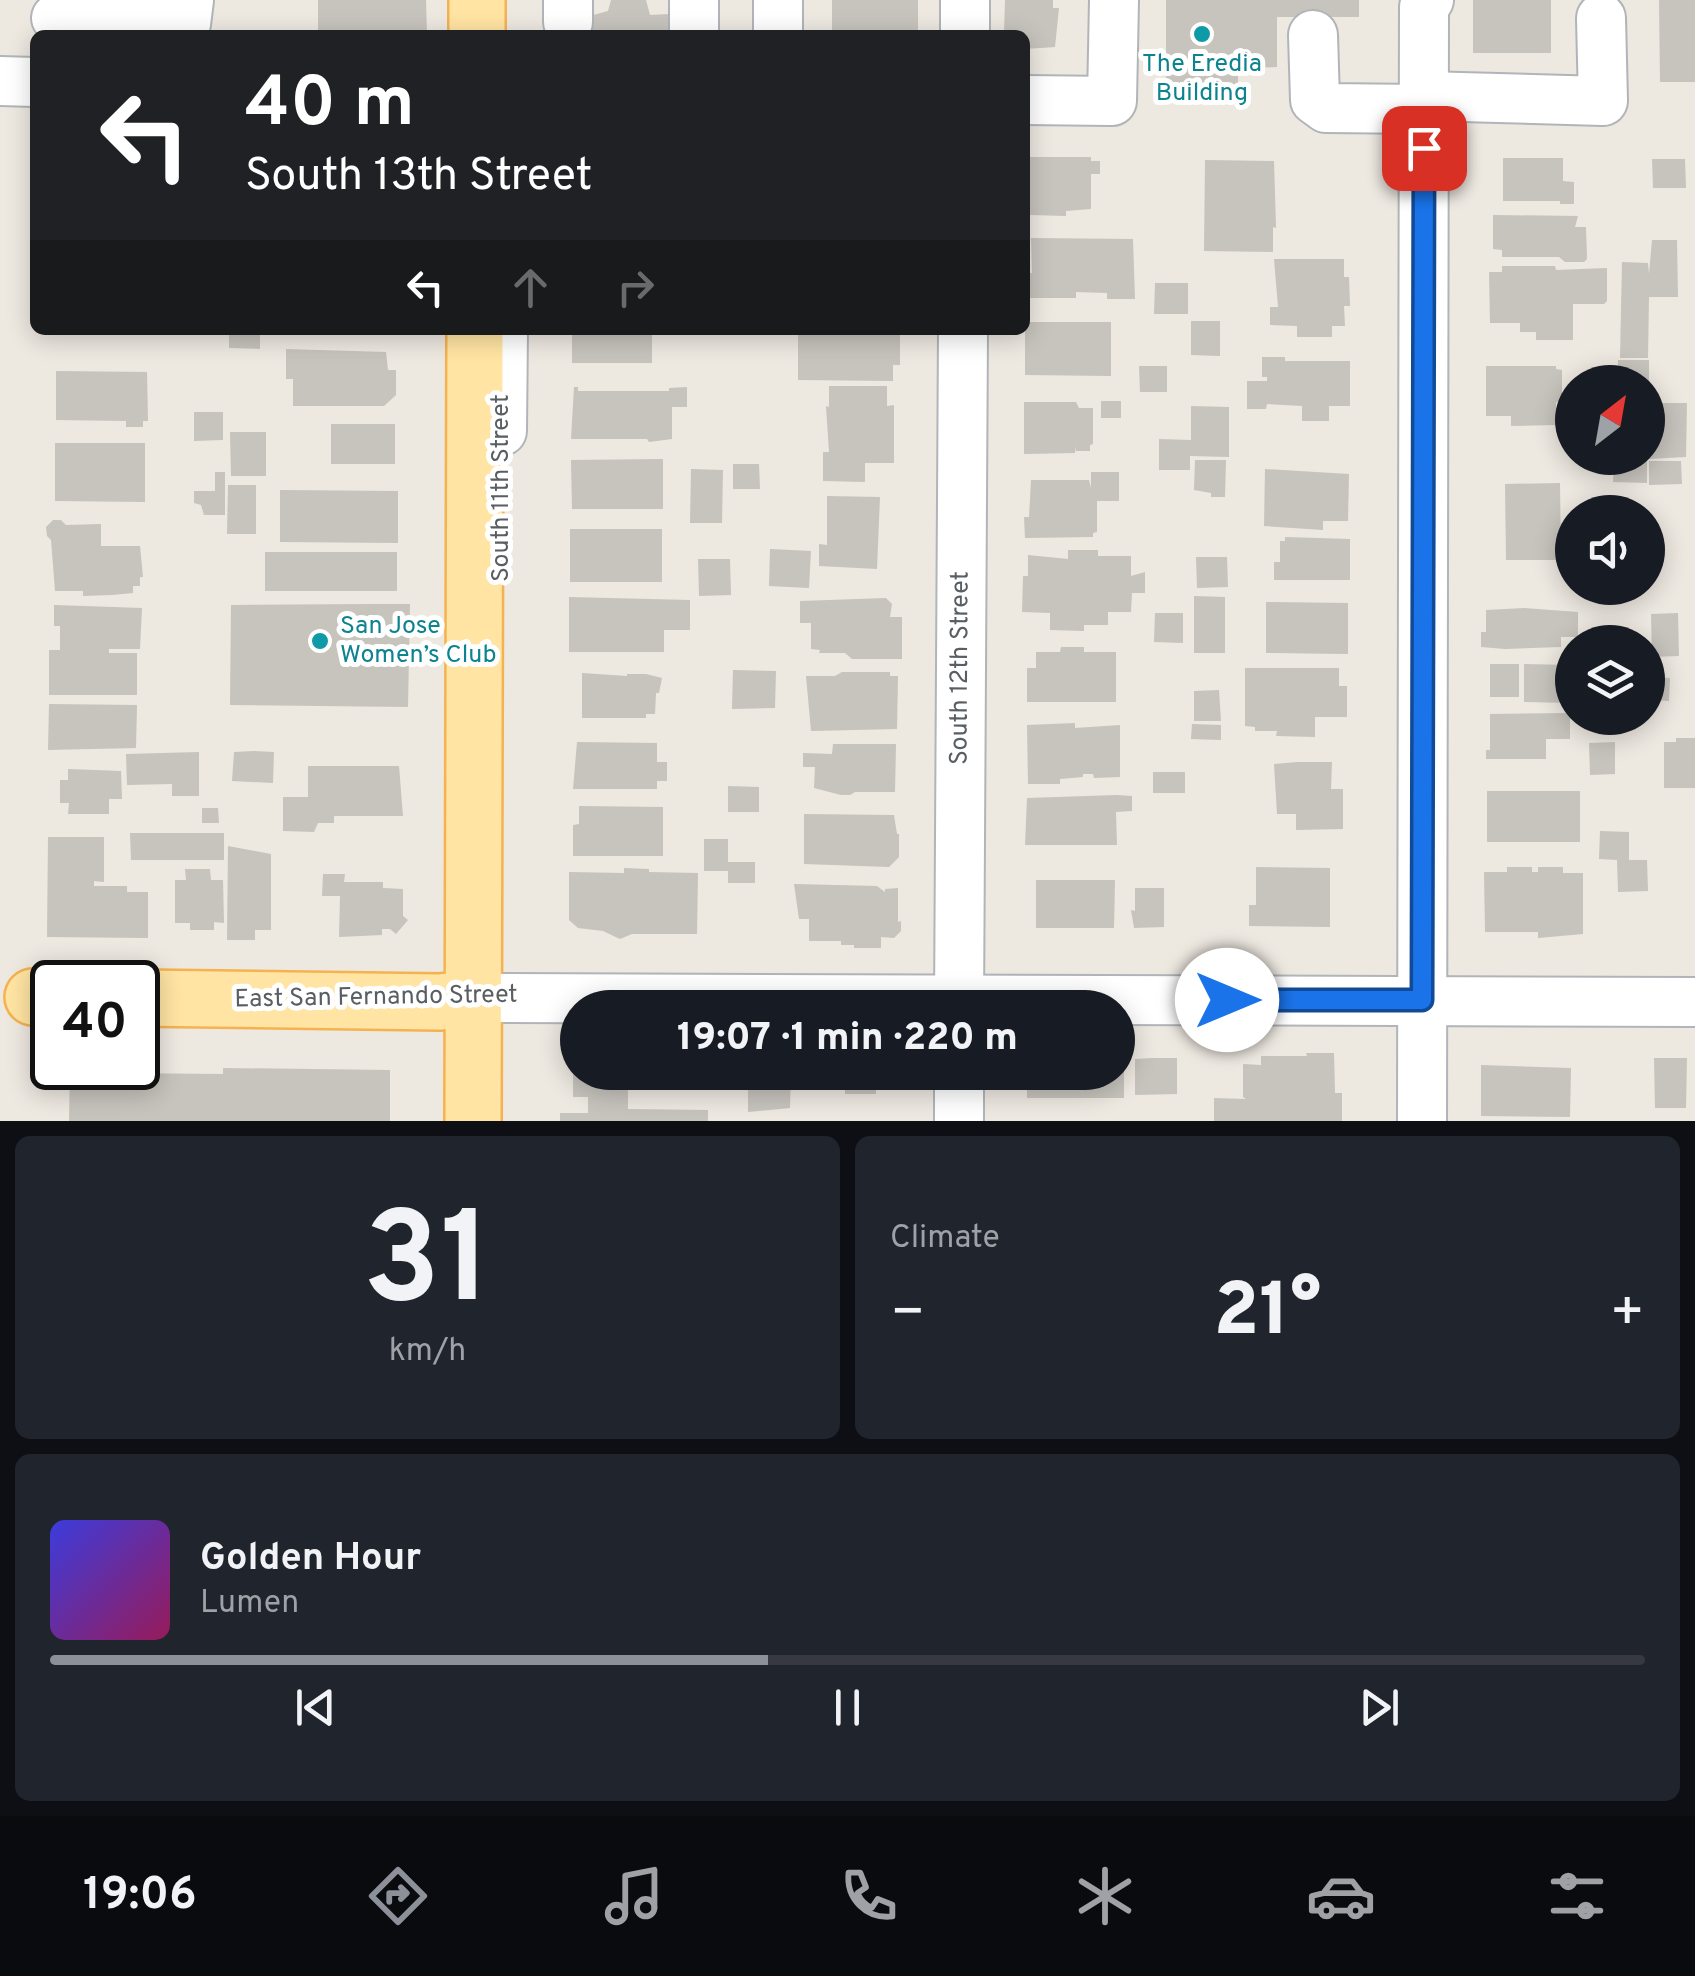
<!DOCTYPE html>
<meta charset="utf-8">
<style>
:root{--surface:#171b24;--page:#20242c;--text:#f1f3f6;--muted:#9ea1a6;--line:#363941;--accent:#8c9099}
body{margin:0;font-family:Overpass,sans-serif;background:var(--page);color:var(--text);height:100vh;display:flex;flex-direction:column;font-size:38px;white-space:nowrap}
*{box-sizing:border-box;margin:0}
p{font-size:32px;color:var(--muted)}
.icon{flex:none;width:55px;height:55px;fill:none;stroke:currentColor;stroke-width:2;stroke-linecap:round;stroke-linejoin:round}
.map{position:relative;height:1121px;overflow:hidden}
.side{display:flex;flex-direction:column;gap:15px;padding:15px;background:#0d0f14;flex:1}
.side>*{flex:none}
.hud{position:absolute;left:30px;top:30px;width:1000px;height:305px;border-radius:15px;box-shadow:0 5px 25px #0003;background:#202124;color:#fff;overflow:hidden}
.needle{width:65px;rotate:31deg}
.tools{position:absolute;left:1555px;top:365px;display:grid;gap:20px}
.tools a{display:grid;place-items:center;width:110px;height:110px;border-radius:50%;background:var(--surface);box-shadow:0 5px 25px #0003;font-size:50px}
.speed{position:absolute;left:30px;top:960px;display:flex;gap:20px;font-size:50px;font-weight:700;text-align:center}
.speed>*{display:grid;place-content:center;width:130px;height:130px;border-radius:50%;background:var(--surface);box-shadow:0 5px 25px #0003;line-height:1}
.speed .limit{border:5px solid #111;border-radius:15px;background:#fff;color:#111}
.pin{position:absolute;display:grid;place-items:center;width:85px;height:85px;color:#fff;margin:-42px;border-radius:20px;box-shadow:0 5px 15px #0006}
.me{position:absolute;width:110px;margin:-55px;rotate:90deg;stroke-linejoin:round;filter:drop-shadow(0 0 8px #0008)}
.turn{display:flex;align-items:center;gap:35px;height:210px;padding:0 50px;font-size:45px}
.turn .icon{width:130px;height:130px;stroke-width:2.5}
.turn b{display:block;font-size:70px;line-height:85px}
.lanes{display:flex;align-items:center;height:95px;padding:0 50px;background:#0003;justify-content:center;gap:50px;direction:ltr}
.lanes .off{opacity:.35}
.big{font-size:75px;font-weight:800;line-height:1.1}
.side .widget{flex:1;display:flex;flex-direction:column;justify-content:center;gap:15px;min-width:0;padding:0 35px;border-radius:15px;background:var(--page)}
.side .dial{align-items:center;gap:0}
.dial b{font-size:130px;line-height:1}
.song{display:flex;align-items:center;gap:30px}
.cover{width:120px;height:120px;border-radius:15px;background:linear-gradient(135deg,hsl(240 70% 55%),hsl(330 70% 35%))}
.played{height:10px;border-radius:5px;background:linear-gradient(90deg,var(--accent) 45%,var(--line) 45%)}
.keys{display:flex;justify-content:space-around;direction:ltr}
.heat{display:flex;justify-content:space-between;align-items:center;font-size:55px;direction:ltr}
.side .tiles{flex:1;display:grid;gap:15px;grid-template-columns:1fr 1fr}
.widget:last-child{grid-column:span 2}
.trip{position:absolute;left:560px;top:990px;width:575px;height:100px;border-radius:50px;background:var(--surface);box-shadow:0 5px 25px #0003;font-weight:800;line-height:100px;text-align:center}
.menu{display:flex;height:160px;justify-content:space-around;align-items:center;background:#090b0e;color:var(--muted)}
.menu .icon{width:70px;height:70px}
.menu .selected{color:var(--accent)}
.menu b{font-size:45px;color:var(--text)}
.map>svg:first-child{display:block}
.building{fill:#c7c3bd}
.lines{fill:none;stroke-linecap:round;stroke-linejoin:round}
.minor-casing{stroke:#b1b5b9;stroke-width:52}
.major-casing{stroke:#f5b250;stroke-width:60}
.minor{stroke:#fff;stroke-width:48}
.major{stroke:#ffe4a3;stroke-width:55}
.route-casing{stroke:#114b97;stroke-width:25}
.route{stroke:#1a73e8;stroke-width:18}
.culture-dot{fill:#0f9aa8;stroke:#fff;stroke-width:4}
.labels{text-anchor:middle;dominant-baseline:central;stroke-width:10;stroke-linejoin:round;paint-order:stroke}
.culture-label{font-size:25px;fill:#0d838f;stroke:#fff}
.street-label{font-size:25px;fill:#595e62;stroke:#fff}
</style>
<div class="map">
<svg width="1695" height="1121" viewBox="0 0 1695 1121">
<rect width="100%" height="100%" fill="#ede8e0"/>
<path class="building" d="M318,0H426L427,35H318Z
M611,0H646L650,15L670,14V35L546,34V28L608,11Z
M832,0H918V35H832Z
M1005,0H1053V8H1059L1055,47L1025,49V35L1004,32Z
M1166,0H1359V17H1277V67L1238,68V99H1166Z
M1473,0H1551V53H1473Z
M1659,0H1695V82H1660Z
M1026,157H1091V161H1100V174H1091V209L1066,211V216L1030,215V208H1025Z
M1503,158H1563V181L1574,182V204H1560V201H1503Z
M1652,159H1685L1686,188H1653Z
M1205,160L1274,161L1276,228L1273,227V252L1204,251Z
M1493,215L1578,216L1575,227H1586L1587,259L1584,262H1565L1559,257H1502V250L1493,249Z
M1031,238L1133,239L1135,299H1107V293L1076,292V298H1026V273H1032Z
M1652,240H1677L1678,297H1649L1648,358H1620L1622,262L1648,263L1649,274Z
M1274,259H1344V277H1349L1350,306H1344L1345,326H1332V337H1297V326L1270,325V307H1278Z
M1502,266H1555L1556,270L1607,268V301L1604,304H1573V340H1536V332H1520V323H1490L1489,272H1502Z
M1155,283H1188V314H1154Z
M1191,321H1220V356L1191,355Z
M1025,322H1111V376L1025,375Z
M229,330H260V349L229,348Z
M572,330H652V363H572Z
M798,330L900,332V365H893V381L798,380Z
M286,349L386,352L388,370H396V395L384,406H293V379H286Z
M1262,357H1285V361H1350V406H1329V421H1302V406L1267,404L1266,409H1247V381H1267V377H1262Z
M1618,360H1649V382H1617Z
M1139,366H1167V392H1140Z
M1486,366H1556V369L1562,370V402H1556V425L1511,426V416H1486Z
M56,371L147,372L148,421H143V427H126V421L56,420Z
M829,386H887V406L894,405V463H865V482L823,481V452H829L826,406L829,407Z
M574,387H578V391H669V388L687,387V407H672V439L649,442L647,439H571Z
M1101,401H1121V418H1101Z
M1024,402H1076L1079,408H1093V444L1090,445V451H1076V446L1075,453L1024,454Z
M1648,403H1687L1686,457L1649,459Z
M1191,406L1229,407V457L1190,456V470H1159V439L1191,440Z
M194,412H223V440L194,441Z
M331,424H395V464H331Z
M230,432H266V476H231Z
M55,443H145V502L55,501Z
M1614,458H1647V483L1613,482Z
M663,459V509H572L571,460Z
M1195,460H1226L1225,497H1211V493L1194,490Z
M1649,461H1681L1682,484L1649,485Z
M733,464H759L760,489H733Z
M691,469L723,470L722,523H690Z
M1265,469L1349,474L1348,521H1323V530L1264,526Z
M215,472H225V515H204L201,505L194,503V491H215Z
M1091,472H1119V501H1097V532L1093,533V537L1025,538L1024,517H1029L1031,480H1089L1091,488Z
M1560,483L1561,560H1506L1505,484Z
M228,485H256V534H227Z
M280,490L398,491V543L280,542Z
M827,496L880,497L877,569L819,566V544L827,545Z
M53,520H61L66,525L101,524V546H140L143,577H140V586H133V593L112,595L83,596V591H55L51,540L47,536L46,527Z
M570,529H662V582H570Z
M1285,537L1350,539V580H1274V562H1280V541H1285Z
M770,549L811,551L809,588L769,586Z
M1068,550H1098V556H1131V576L1145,572V593H1132L1131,612H1108V625H1084V631L1050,630V613L1022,612L1023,576H1028V555L1068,559Z
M265,552H397V591H265Z
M1196,557H1227L1228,587L1197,588Z
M698,559H730L731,595L699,596Z
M1194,596L1225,597V653H1194Z
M569,597L690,600V630H664V652H569Z
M886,598L892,604L890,617H902V659H852L845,653H819L820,650L811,649V623H800V601Z
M1266,602L1348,603V654L1266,653Z
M374,604H410L408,707L230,705L231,605Z
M54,605L142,608L140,649H109V653H137V695H49V650H60V626H54Z
M1524,608L1578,612V637H1561V647L1505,649L1481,647V632H1486V610Z
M1155,613H1183V643L1154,642Z
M1678,613L1679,656L1652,657L1651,614Z
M1609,636L1644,637L1643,642H1609Z
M1061,647H1084V652H1116V702H1027V668H1036V652H1060Z
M1490,664H1519V697H1490Z
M1524,664L1572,665V703L1524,702Z
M1245,668H1339V686H1347V717H1315V737L1276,736L1277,731H1255V727L1245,726Z
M733,670L776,671L775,708L732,709Z
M842,672H890V676H898L897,729L811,731L806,676H835Z
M582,673L627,676V674H646L662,678L659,693H656L655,714H646V718H582Z
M1652,677L1670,678L1669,701L1651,700Z
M1219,690L1221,721H1194V691Z
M49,704L137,705L136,748L48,750Z
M1570,713V739H1546V759H1486V750H1490V714Z
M1075,723V728L1120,725V777L1094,778L1093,774H1083V777L1060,779V784H1028L1027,725Z
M1192,724L1221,725V740L1191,739Z
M1676,738H1695V788H1664V742H1676Z
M577,742L657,743V762H667V781H657V789H573Z
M1615,742V774L1590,775L1589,743Z
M833,744H896L895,792H855L850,795H841L814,788L815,767H803V753L832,754Z
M254,751L274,752L273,783L232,781L234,752Z
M199,752V796H172V784L127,785L126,754Z
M1297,762H1332L1331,789H1343V829L1296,830V814H1277L1274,764Z
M308,766H399L403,816H334V823H318L314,832L283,831V797H308Z
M68,769L121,771L122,799H109V814H68L69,803H60V780H68Z
M1153,772H1185V793H1153Z
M728,786L759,787V812H728Z
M1487,791H1580V842H1487Z
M1117,795L1132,796V811L1116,812L1117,845H1025L1027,798Z
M579,806L663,807V856H573V825L579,824Z
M202,808H218L219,823H202Z
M804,814L894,815L897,834H899V857L889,867L804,864Z
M1600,831L1629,832V860H1647L1648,891L1618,892L1617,860L1599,859Z
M130,833H224V860H131Z
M48,837H104V882L94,881V886H127V892H148V938L47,937Z
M704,839H728V862H755V883H728V871H704Z
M228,846L271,854V930H255V940H227Z
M1256,867L1330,868V927L1249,926V905H1256Z
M1507,867H1532V872H1538V867H1563V873H1583V934L1538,938V932H1485L1484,872H1507Z
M624,868L649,869V872L698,873L697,934H632L620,939L603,931L578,928L569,920V872L624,873Z
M185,869H210L211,880H223L224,923L214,922V930H190V923H175V880H186Z
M323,874H345L344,882H383V888L403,889V916L408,920L396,934L390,929H382V935L339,937L340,896H322Z
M1036,880H1115L1114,928H1036Z
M794,884L877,886L885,892V889L898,888V922L901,921V931L894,938L881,937V948H854V945H841V941H809V919H799Z
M1135,888H1164V927L1134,928L1131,910L1135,911Z
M573,1048H578V1072H628V1109L708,1110V1121H560V1113H588V1097H573Z
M1306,1053H1334L1335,1093H1342V1121H1214V1098L1246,1099L1243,1097V1064L1261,1065V1056H1307Z
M1152,1058H1177V1094L1135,1095V1059Z
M1654,1058H1687L1686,1108H1655Z
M1481,1065L1571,1068L1570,1117L1481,1116Z
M1118,1066H1124V1098H1027V1072H1118Z
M70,1068H116V1073L223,1074V1068L390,1070V1121H69Z
M748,1072H791L790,1108L748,1112Z
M825,1072H899V1077L890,1088L876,1087V1094H845V1090L825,1089Z"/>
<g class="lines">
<defs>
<g id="minor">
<path d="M568,0V22"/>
<path d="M694,0V35"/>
<path d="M56,18L186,24L189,0"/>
<path d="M778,35V0"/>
<path d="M965,35V0"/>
<path d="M1313,35L1315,100L1326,108L1424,109"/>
<path d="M0,81L35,82"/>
<path d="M1424,96L1603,101L1601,18"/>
<path d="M1025,100L1112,101L1114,0"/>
<path d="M502,431L503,330"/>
<path d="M473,998L1695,1002"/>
<path id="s1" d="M959,1008L963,330"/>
<path d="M959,1121V1072"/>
<path d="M1422,1121L1424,7L1429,0"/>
</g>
<path id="major" d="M477,35V0
M33,997H52
M138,998L440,1002L473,998
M473,1121L475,330"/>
</defs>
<use href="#minor" class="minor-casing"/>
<use href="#major" class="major-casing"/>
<use href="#minor" class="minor"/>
<use href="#major" class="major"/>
</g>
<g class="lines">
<defs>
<path id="route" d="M1227,1000H1422L1424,148"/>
</defs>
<use href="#route" class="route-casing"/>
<use href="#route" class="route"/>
</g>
<g class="culture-dot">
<circle cx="1202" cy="34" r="10"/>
<circle cx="320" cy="641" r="10"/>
</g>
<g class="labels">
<g class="culture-label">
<text x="1202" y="65">The Eredia<tspan x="1202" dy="29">Building</tspan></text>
<text x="340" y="627" text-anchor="start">San Jose<tspan x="340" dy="29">Women’s Club</tspan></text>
</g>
<g class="street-label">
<text transform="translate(502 488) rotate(-90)">South 11th Street</text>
<text stroke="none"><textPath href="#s1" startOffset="340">South 12th Street</textPath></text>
<text transform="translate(376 998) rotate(-1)">East San Fernando Street</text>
</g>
</g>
</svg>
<div class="tools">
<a><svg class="needle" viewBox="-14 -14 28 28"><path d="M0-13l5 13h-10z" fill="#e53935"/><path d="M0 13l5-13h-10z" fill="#9ea1a6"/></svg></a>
<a><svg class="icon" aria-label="sound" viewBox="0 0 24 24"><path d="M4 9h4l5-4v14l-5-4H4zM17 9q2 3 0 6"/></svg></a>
<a><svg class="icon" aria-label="layers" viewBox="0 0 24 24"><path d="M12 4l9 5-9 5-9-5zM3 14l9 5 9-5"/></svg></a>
</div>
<div class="speed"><div class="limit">40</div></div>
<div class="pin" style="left:1424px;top:148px;background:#d93025"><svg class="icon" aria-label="arrive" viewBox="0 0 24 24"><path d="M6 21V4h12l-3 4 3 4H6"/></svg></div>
<svg class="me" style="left:1227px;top:1000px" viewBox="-20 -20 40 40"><circle r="19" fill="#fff"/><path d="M0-13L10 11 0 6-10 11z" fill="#1a73e8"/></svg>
<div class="trip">19:07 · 1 min · 220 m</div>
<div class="hud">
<div class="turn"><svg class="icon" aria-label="left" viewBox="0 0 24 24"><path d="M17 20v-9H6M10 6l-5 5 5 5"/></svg><div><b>40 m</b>South 13th Street</div></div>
<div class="lanes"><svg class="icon" aria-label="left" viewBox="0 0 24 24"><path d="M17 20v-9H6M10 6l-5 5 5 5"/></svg><svg class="icon off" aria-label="ahead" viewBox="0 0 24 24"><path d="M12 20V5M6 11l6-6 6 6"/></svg><svg class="icon off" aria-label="right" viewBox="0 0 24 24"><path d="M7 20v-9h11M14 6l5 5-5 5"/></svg></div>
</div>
</div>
<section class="side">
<div class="tiles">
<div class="widget dial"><b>31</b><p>km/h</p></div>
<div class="widget"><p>Climate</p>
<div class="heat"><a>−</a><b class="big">21°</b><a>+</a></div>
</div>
<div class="widget">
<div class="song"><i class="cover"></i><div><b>Golden Hour</b><p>Lumen</p></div></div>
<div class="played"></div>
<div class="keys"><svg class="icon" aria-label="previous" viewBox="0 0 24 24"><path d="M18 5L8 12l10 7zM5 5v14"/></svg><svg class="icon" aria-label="pause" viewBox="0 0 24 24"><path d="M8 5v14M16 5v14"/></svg><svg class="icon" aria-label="next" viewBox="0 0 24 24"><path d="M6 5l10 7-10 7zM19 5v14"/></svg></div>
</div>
</div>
</section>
<nav class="menu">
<b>19:06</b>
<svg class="icon selected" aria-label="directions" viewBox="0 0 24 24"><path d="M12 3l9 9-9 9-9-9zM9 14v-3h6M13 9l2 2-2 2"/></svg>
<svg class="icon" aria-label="music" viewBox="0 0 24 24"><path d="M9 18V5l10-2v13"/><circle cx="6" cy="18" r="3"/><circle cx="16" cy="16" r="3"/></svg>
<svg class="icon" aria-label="phone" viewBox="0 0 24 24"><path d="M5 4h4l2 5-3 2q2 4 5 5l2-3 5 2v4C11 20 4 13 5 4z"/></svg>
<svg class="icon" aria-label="climate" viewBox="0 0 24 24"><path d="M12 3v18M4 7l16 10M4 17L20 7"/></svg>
<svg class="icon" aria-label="car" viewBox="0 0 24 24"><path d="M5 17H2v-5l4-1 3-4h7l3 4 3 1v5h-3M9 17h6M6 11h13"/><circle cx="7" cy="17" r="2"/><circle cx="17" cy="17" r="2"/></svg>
<svg class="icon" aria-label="filters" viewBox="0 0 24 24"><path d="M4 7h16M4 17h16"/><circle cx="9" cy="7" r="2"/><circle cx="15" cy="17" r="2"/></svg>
</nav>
